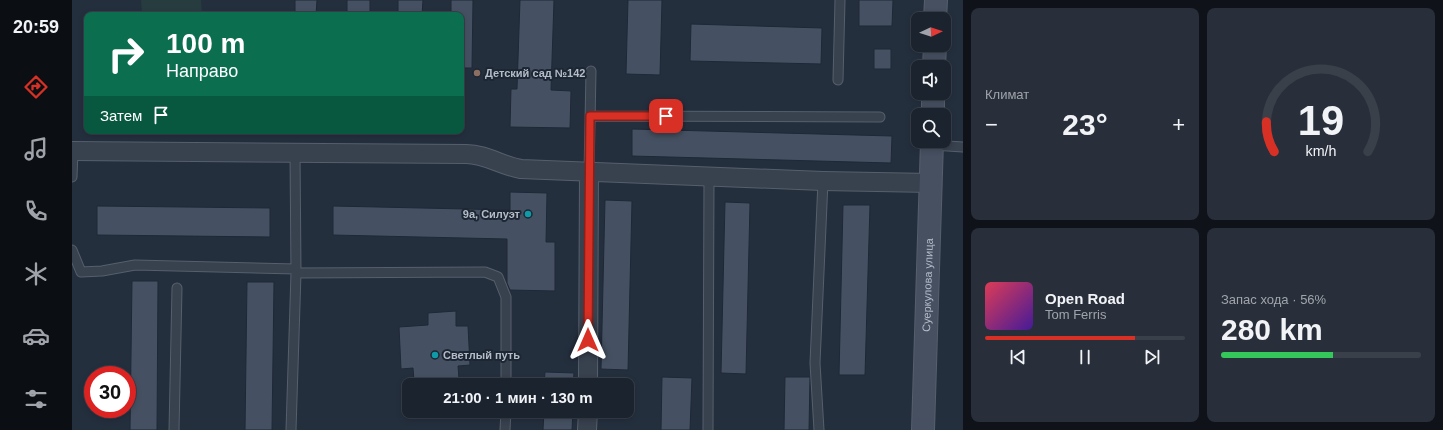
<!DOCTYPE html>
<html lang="ru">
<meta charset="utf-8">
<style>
:root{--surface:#1b232e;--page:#282f3a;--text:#f1f3f6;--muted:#a0a4aa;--line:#39404a;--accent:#d93025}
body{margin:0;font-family:Arial,sans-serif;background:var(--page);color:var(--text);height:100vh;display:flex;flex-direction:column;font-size:15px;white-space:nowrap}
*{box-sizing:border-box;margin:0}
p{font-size:13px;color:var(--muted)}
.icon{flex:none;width:22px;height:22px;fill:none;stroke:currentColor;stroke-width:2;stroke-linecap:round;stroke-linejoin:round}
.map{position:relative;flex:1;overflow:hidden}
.details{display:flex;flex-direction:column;gap:8px;padding:8px;background:#0f1319;width:480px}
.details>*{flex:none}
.hud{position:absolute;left:12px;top:12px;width:380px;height:122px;border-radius:8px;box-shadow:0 2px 6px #0003,0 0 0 1px var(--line);background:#0b6e4f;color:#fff;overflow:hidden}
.needle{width:26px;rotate:86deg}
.controls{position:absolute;left:839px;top:12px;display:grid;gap:8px}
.controls a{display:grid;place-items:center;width:40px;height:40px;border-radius:8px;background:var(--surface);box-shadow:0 2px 6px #0003,0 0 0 1px var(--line);font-size:20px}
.speed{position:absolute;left:12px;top:366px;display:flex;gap:8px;font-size:20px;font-weight:700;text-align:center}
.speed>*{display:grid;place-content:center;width:52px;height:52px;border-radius:50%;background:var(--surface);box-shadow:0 2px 6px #0003,0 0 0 1px var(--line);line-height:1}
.speed .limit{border:6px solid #d22;background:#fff;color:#111}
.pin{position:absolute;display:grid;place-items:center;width:34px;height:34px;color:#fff;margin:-17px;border-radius:8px;box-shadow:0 2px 6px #0006}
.me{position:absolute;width:44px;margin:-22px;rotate:0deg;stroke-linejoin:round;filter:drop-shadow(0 0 3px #0008)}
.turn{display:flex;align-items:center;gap:14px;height:84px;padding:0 16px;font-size:18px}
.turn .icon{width:52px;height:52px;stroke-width:2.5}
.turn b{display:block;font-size:28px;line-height:34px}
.then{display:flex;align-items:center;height:38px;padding:0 16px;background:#0003;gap:8px;font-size:15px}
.big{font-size:30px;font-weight:700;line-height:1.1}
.details .card{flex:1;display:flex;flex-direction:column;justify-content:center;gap:6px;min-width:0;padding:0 14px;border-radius:8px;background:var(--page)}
.details .dial{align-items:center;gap:0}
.dial svg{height:104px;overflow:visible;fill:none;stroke:var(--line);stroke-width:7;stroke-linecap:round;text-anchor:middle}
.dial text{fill:var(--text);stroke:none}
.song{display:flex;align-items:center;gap:12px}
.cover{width:48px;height:48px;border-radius:6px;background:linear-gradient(135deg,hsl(350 70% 55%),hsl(260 70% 35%))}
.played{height:4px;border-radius:2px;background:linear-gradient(90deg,var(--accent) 75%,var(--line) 75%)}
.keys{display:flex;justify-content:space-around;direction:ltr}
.heat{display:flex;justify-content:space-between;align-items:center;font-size:22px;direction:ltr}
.charge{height:6px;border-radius:3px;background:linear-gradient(90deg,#34c759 56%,var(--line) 0)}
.details .tiles{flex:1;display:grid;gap:8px;grid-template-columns:repeat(2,1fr)}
.trip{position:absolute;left:330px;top:378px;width:232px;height:40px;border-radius:8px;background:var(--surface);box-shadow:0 2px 6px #0003,0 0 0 1px var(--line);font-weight:700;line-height:40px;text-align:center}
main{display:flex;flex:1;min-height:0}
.menu{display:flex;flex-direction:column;width:72px;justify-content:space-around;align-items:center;background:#0b0e12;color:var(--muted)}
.menu .icon{width:28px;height:28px}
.menu .selected{color:var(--accent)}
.menu b{font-size:18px;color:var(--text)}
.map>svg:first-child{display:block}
.green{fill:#263c3f}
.building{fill:#455162;stroke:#1f2835}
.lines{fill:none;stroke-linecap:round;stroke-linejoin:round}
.lane-casing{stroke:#565f6c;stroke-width:11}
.street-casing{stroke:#565f6c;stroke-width:20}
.secondary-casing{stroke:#565f6c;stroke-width:24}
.lane{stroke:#38414e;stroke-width:9}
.street{stroke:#38414e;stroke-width:18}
.secondary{stroke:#465061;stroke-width:22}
.route-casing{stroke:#8d1f18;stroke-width:10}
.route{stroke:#d93025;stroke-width:7}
.education-dot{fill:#8d6e63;stroke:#1d2633;stroke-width:1.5}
.culture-dot{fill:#0f9aa8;stroke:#1d2633;stroke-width:1.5}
.labels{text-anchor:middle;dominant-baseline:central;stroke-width:4;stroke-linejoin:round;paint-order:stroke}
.poi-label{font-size:11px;font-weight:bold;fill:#b4bcc9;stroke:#1d2633;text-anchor:start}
.street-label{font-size:11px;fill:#b4bcc9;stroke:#1d2633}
</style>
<main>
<nav class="menu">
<b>20:59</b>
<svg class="icon selected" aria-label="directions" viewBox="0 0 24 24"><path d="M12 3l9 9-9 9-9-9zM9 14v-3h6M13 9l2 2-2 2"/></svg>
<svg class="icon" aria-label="music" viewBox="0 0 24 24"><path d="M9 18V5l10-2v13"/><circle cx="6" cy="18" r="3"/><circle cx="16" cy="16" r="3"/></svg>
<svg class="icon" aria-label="phone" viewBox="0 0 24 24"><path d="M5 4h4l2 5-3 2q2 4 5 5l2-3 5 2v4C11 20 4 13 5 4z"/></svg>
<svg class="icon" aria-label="climate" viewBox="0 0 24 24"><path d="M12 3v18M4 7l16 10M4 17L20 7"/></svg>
<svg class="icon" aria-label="car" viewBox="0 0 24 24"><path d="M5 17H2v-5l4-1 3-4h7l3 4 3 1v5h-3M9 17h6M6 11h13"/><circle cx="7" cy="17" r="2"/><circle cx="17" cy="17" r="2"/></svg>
<svg class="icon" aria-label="filters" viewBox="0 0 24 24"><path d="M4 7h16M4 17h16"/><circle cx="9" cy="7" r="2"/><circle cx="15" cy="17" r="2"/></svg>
</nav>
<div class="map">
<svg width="891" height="430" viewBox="0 0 891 430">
<rect width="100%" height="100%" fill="#242f3e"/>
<path class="green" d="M69,0H129L130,15H70Z"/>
<path class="building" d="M223,0H245L244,15H223Z
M275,0H298V15H275Z
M326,0H351L350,15H326Z
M379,0H401L400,68H389V15H379Z
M448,0H482L479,90L499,91L498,128L438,127L439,89H445Z
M556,0H590L588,75L554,74Z
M787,0H821L820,26H787Z
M619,24L750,28L749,64L618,61Z
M802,49H819V69H802Z
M560,129L820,136L819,163L560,156Z
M438,192L475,193L474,242H483V291L438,290L435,283V239L261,235V206L438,210Z
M533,200L560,201L556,370L529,369Z
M653,202L678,203L674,374L649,373Z
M771,205H798L793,375H767Z
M25,206L198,208V237L25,235Z
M60,281H86L85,430H58Z
M175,282H202L200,430H173Z
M384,311V326H396L398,365L386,366L387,379L342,381L341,368L329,369L327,327L356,325V313Z
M473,372L502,373L501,385H472Z
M590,377L620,378L618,430H589Z
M713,377H738L737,430H712Z
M472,411H501L500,430H471Z"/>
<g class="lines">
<defs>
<path id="lane" d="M766,80L768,0
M518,116L808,117
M860,145L891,147
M517,173L519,71
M0,177L1,151
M0,250L9,272L30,271L63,265L224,269
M224,273L413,272L426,277L434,297V385
M102,430L105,288
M219,430L224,273L223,153
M433,430L434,411
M636,430L637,177
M747,430L743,363L751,181"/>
<path id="street" d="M0,151L394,154C414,154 430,166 449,169L751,181L859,183
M516,385L517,173
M515,430L516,411"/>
<g id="secondary">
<path d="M863,19L864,0"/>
<path d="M862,67L863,45"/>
<path d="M861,115V93"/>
<path id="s1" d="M851,430L860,141"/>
</g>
</defs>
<use href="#lane" class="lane-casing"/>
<use href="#street" class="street-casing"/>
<use href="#secondary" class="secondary-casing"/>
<use href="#lane" class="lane"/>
<use href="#street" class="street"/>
<use href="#secondary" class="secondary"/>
</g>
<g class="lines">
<defs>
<path id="route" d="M516,340L518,116H594"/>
</defs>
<use href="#route" class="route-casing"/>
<use href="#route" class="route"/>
</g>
<circle class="education-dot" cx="405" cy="73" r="4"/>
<g class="culture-dot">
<circle cx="456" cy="214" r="4"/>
<circle cx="363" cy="355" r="4"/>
</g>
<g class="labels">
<g class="poi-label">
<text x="413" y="73">Детский сад №142</text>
<text x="448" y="214" text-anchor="end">9а, Силуэт</text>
<text x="371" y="355">Светлый путь</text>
</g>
<g class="street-label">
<text stroke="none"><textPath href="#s1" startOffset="145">Суеркулова улица</textPath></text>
</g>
</g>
</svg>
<div class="controls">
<a><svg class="needle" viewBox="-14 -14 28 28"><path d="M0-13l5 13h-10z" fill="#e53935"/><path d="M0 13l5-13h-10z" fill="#a0a4aa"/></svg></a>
<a><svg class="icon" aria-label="sound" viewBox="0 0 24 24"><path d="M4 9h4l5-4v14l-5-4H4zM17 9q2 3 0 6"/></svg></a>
<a><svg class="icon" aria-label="search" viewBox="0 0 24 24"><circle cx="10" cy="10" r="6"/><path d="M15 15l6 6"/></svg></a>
</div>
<div class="speed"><div class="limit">30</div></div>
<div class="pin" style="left:594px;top:116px;background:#d93025"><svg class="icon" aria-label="arrive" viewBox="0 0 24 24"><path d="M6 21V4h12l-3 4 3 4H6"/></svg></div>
<svg class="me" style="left:516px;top:340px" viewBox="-20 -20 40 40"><path d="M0-17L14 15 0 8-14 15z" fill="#d93025" stroke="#fff" stroke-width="4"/></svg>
<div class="trip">21:00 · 1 мин · 130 m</div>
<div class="hud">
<div class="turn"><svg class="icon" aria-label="right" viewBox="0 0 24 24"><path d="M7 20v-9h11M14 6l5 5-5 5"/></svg><div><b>100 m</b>Направо</div></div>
<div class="then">Затем<svg class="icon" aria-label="arrive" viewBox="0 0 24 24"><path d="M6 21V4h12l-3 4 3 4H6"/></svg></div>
</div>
</div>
<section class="details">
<div class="tiles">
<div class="card"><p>Климат</p>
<div class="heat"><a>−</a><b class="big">23°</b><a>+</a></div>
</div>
<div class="card dial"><svg viewBox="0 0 100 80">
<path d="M14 69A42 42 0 1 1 86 69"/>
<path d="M14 69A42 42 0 0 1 8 46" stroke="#d93025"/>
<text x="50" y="56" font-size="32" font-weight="700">19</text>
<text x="50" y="72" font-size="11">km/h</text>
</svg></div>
<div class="card">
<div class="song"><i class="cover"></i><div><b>Open Road</b><p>Tom Ferris</p></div></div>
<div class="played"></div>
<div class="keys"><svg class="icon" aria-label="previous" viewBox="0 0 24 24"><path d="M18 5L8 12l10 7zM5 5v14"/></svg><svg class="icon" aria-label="pause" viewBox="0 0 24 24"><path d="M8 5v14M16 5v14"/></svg><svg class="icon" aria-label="next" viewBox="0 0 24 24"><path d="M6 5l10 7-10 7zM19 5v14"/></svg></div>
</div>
<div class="card"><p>Запас хода · 56%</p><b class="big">280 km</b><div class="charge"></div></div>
</div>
</section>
</main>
